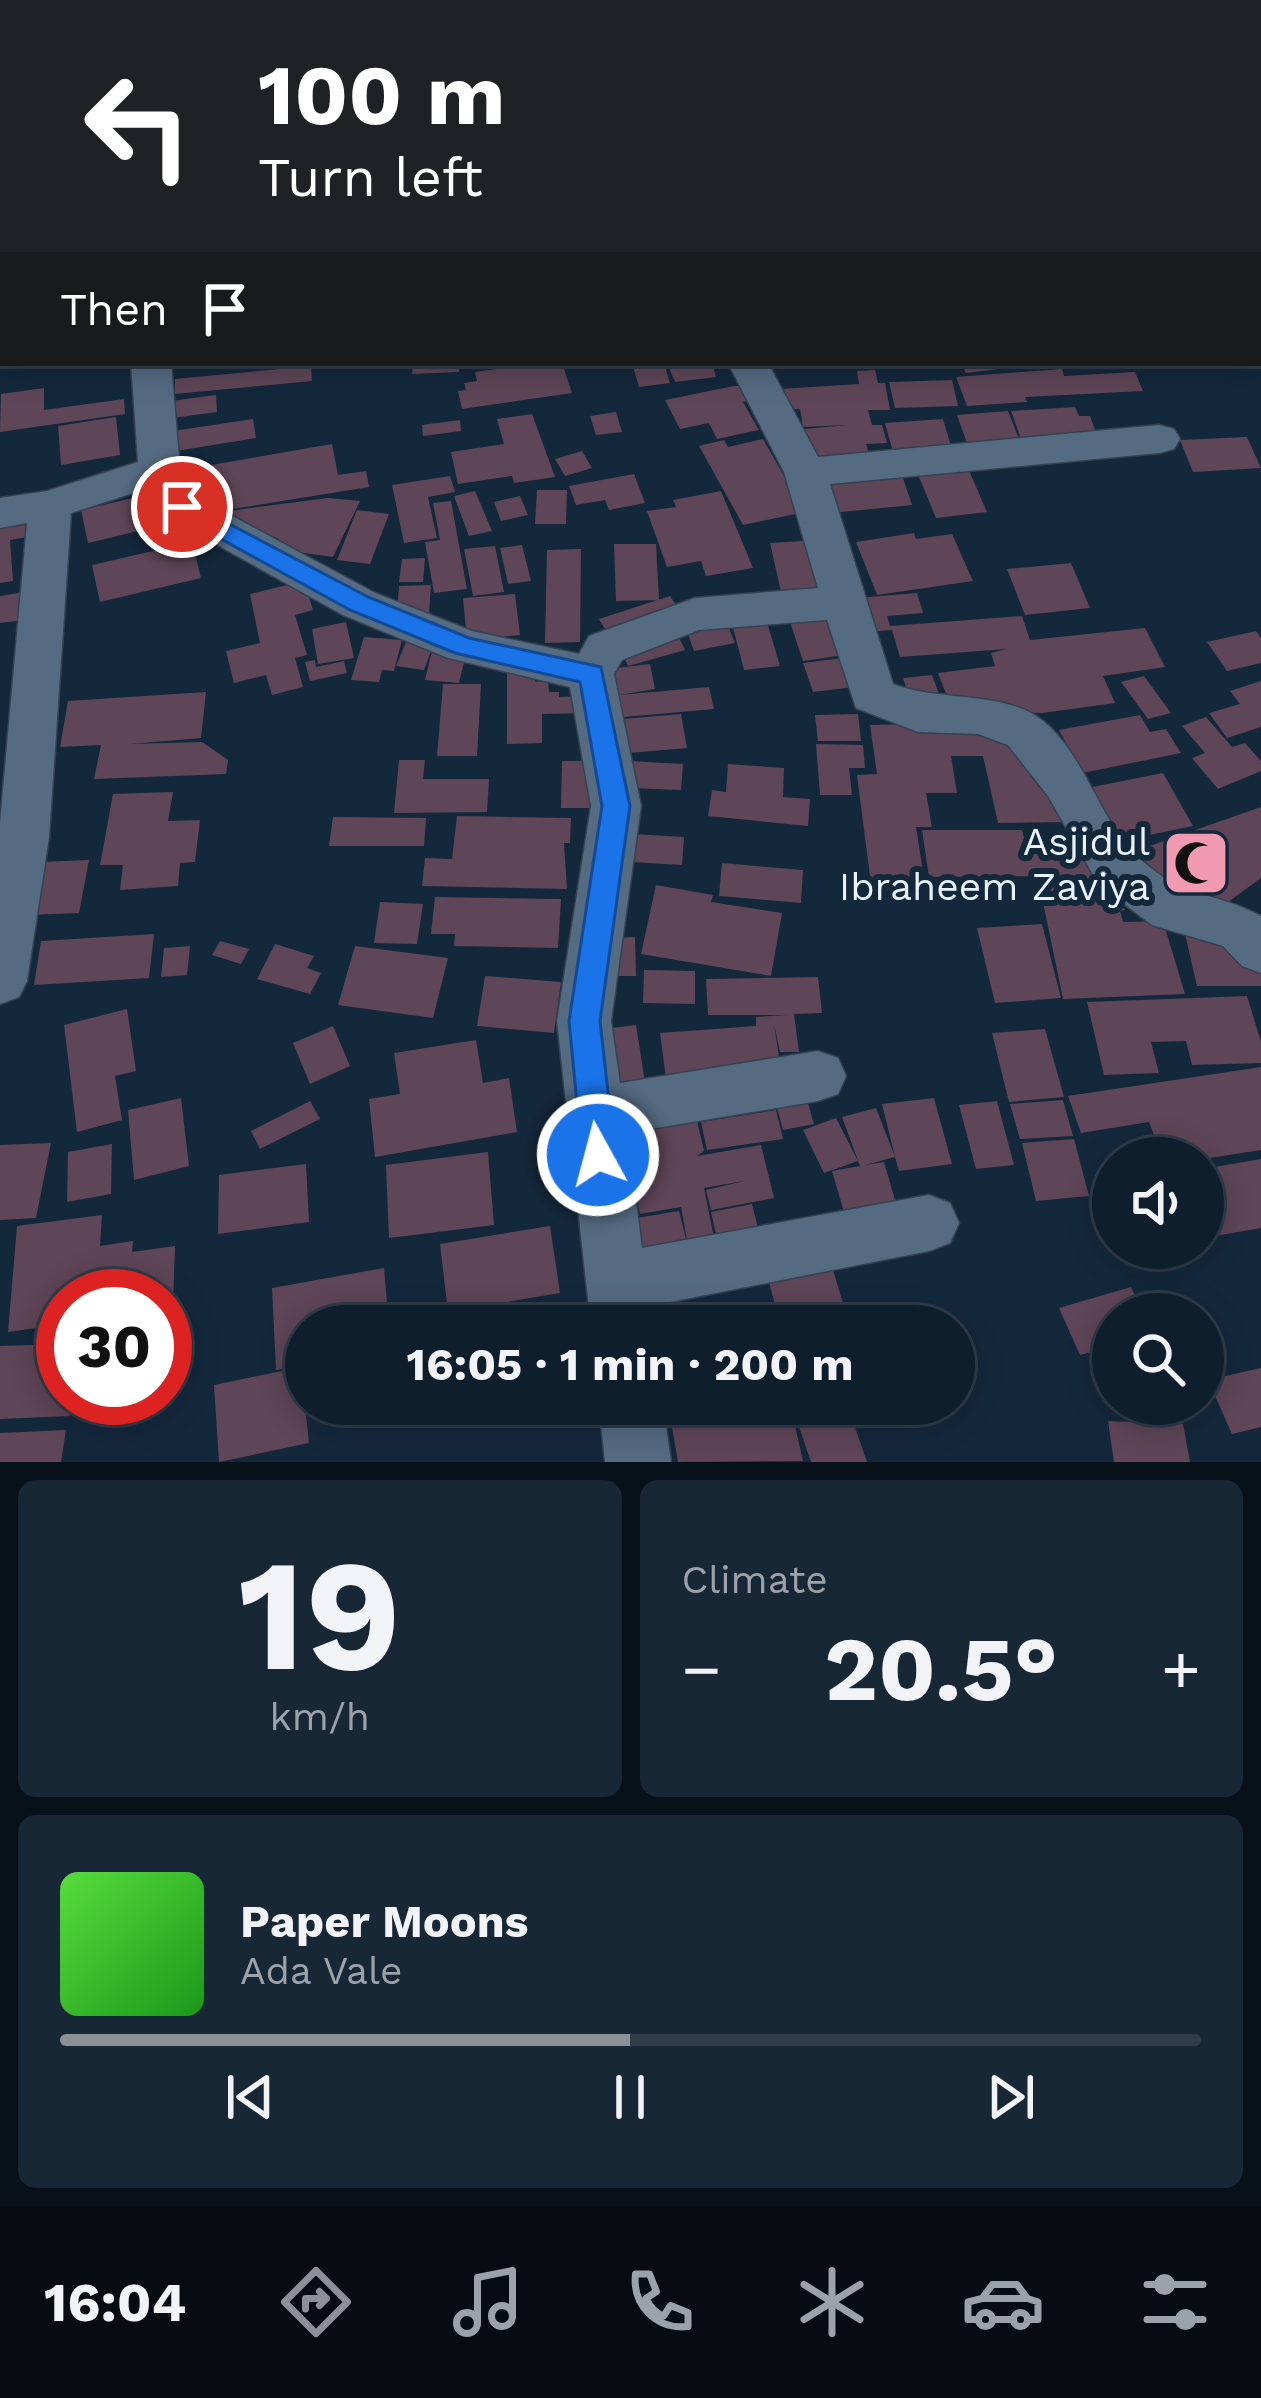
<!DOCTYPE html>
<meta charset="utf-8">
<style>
:root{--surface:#0f1e2d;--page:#182735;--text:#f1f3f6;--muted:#9ba2aa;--line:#2f3c49;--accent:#8c9099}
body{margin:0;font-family:"Work Sans",sans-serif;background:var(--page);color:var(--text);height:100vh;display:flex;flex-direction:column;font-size:45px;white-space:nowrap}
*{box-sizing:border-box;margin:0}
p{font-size:39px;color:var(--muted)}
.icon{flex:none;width:66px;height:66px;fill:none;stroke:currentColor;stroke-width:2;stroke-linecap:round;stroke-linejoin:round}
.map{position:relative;height:1462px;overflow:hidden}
.side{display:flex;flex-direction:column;gap:18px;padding:18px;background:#081019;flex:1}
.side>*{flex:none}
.top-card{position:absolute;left:0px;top:0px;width:1263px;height:366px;box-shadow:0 6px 30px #0003,0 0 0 3px var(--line);background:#202124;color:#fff;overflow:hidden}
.fabs{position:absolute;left:1092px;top:1137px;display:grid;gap:24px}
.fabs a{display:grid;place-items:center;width:132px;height:132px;border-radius:50%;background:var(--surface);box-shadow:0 6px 30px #0003,0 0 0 3px var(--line);font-size:60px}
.speed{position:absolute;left:36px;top:1269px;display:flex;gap:24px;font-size:60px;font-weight:700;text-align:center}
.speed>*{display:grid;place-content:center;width:156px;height:156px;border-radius:50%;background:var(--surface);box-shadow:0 6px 30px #0003,0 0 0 3px var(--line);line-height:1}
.speed .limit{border:18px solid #d22;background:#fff;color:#111}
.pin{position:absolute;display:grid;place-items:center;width:102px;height:102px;color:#fff;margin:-51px;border:6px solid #fff;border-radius:50%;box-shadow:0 3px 12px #0007}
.me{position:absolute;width:132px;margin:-66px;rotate:353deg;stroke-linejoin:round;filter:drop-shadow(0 0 9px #0008)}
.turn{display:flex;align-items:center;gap:42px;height:252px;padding:0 60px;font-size:54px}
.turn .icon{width:156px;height:156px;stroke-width:2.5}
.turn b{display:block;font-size:84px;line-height:102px}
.then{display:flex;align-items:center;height:114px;padding:0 60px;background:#0003;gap:24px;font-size:45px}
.big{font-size:90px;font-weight:700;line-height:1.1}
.side .tile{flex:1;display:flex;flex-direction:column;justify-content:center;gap:18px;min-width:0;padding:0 42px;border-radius:18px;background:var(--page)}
.side .dial{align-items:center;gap:0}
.dial b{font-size:156px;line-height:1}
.song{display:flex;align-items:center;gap:36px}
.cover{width:144px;height:144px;border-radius:18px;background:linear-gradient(135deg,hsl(110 70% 55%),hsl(120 70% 35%))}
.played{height:12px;border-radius:6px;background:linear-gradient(90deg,var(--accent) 50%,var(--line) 50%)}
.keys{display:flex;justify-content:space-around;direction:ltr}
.heat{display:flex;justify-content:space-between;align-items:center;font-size:66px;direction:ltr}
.side .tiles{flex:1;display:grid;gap:18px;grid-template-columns:1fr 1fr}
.tile:last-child{grid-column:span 2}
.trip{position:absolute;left:285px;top:1305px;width:690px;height:120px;border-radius:60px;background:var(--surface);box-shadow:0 6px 30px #0003,0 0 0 3px var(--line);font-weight:700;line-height:120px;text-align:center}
.dock{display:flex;height:192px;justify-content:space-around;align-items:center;background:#060c12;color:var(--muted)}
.dock .icon{width:84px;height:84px}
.dock .current{color:var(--accent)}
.dock b{font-size:54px;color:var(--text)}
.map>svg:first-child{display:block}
.building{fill:#5e4557}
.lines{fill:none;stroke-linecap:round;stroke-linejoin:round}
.minor-casing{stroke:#344252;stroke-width:3}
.minor{fill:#556b82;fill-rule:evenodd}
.route{fill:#1a73e8;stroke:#114b97;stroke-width:3}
.labels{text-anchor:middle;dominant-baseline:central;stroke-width:12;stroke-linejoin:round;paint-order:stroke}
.poi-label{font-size:39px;fill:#e8f3fd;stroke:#14283c;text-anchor:end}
</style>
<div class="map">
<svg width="1261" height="1462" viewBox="0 0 1261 1462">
<rect width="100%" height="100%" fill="#14283c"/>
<path class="building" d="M413,363H459V372L412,374Z
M540,363H562L572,393L462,409L458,391L466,390L464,383L477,381L475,372Z
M632,363H664L670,383L639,387Z
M667,363L713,366L716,377L675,382Z
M961,363H1025V366L966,373Z
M311,366L312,381L175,394V379Z
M1062,369L1064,376L1135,372L1143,391L1025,397L1027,402L967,406L956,377Z
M875,370L878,383H885L890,410H868L872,425H882L887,443L866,444L870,456L811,459L804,429L848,425L803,427L800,409H784L780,389L859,384L857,371Z
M952,380L958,406L895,408L889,382Z
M734,386H751L759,399L743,402L759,430L717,439L709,423L680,429L665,400Z
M44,388V410L124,399L125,414L0,432L1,394Z
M216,395L217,412L165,419L164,402Z
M1075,407L1079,416H1090L1097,435L1021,439L1011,411Z
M1008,411L1021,444L969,449L957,415Z
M616,412L622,432L596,435L590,416Z
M532,414L555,477L514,483L512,476L458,484L451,452L504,444L497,419Z
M116,417L120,455L61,465L58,426Z
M253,419L256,438L176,451L173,431Z
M943,419L953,453L894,456L885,423Z
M460,420L461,431L423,436L422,425Z
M1247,437L1261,468L1193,472L1180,440Z
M763,439L789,485L810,511L743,525L699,446L724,440L728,447Z
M332,444L338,475L366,471L369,487L232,509L229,489L180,497L177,471Z
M582,451L592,468L565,476L555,459Z
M967,466L987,512L936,518L917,472Z
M880,469L884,480L903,478L912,505L831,513L819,475Z
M634,474L645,503L609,510L605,500L576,505L569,486Z
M450,476L455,492L428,497L437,538L404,543L392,485Z
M537,490H567L566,524H535Z
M475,491L492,531L469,536L454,496Z
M721,491L753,568L706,576L701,561L667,567L647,511L676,507L673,500Z
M142,496L151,528L88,543L81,510Z
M520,496L528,515L501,521L494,502Z
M328,498L360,501L333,557L283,550L279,539L220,512Z
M451,501L467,589L434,593L425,542L440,540L433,503Z
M357,510L389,514L370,564L337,560Z
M37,514L39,535L10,540L13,581L0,583V521Z
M914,533L916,539L952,534L973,581L877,595L856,542Z
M819,540L831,588L781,592L770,543Z
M192,542L201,578L100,602L92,565Z
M614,544H656L659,600L616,601Z
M522,545L531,581L508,584L500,548Z
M495,546L504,592L473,596L464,549Z
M581,549L580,642L545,643L547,550Z
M425,558L423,582H399L402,559Z
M1071,563L1090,608L1025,615L1007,569Z
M304,581L313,610L295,615L307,655L295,658L303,687L272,695L266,675L234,683L226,651L260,643L250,594Z
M431,585L429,614L397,615L399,586Z
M25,592L24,620L0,623V596Z
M917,593L923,613L887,616L890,626L1022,616L1030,640L1145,628L1165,667L1103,676L1115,703L1042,713L1003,712L948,699L938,673L995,666L991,653L1006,649L900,657L892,630L867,632L857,598Z
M515,594L520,635L467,640L463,598Z
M670,596L680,611L608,634L599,619Z
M764,612L780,666L744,670L730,616Z
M836,612L851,654L803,661L789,619Z
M725,619L735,643L694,651L685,626Z
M346,622L354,658L318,664L312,629Z
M1256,631L1261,638V663L1227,671L1207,642Z
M676,632L685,650L628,666L619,647Z
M364,637L402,640L394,671L382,670L379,682L351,680Z
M406,642L433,646L424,670L396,666Z
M432,651L466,654L459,683L425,680Z
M852,657L862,686L813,692L803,663Z
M315,660L316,667L344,661L347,673L310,681L305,662Z
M650,664L655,689L619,695L709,687L714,709L612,718L600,670Z
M536,671L535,682L548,681L549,692H559V697L589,696L590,713L542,714V743L507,744V672Z
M932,675L941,699L909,696L903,678Z
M1144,676L1171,713L1148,719L1121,682Z
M1261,681V727L1227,738L1209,713L1240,704L1230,691Z
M443,684H481L477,756H437Z
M206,692L201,738L130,744L202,742L228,760L226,774L94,779L101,745L60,747L68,701Z
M681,714L687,748L617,754L612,720Z
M858,714L861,741H818L815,715Z
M1140,715L1150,732L1166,729L1181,753L1082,773L1059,730Z
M1206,717L1232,747L1245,743L1261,761V771L1218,789L1192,758L1205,753L1182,726Z
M916,724L999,732L1033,760L1038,784H1059L1068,822L998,823L983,756H951L957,793H926L932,827H916L926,891L872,892L857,775L877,774L870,725Z
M816,744L863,745L865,768H849L852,795H820Z
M399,760H425L423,779H489L487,812L394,813Z
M562,761H606L607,808H561Z
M629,761L683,764L681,790L627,788Z
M728,764L784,768L783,797L810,799L808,826L708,816L712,790L726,792Z
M1163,773L1193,826L1120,841L1092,787Z
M173,792L168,821L200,820L195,862L180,863L178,886L120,890L123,865H100L113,794Z
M1261,807V878L1217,910L1124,855Z
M457,816L571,818L570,843H564L567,889L422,886L425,858L452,859Z
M333,817L426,818L424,846H329Z
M922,830H1022L1025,842H1072L1125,910L1120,911L1123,922L1163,921L1185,994L1063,999L1038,878L1059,876L929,877Z
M633,834L684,837L682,865L631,862Z
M89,860L79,913L27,915L38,862Z
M722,863L803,870L801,903L719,896Z
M656,885L713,895L711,902L782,913L771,976L641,954Z
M435,897L561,899L558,948L454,946L455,934H431Z
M380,902L423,904L417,944L374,943Z
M1182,921L1261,964V986H1197Z
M1042,924L1061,998L995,1003L977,928Z
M154,934L149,978L34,985L41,941Z
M635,937L636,976H605V938Z
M220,941L249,949L241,964L212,955Z
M275,944L314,956L307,968L321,973L310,994L257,979Z
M190,946L187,975L161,977L164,948Z
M355,946L448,958L433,1018L338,1005Z
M644,970L695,971V1004L643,1003Z
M485,976L561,982L554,1033L477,1026Z
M818,977L822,1013L794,1014L799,1052H780L774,1024L782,1076L667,1086L660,1033L756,1026V1017L787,1015H708L706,979Z
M1247,996L1261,1042V1063L1192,1065L1186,1041L1151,1042L1159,1073L1104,1075L1087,1002Z
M127,1009L136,1071L115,1076L122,1120L77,1132L64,1025Z
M636,1025L647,1095L606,1100L596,1030Z
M333,1026L350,1066L310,1084L293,1043Z
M1045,1029L1064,1097L1009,1102L992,1033Z
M476,1040L483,1083L509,1078L517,1132L375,1157L369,1099L400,1094L394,1053Z
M1261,1067V1150L1203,1159L1163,1158L1149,1122L1081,1133L1068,1096Z
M803,1086L814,1124L783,1130L777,1108L697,1121L704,1151L697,1156L761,1145L774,1198L711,1210L706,1190L744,1181L704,1188L717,1253L626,1272L618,1221L679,1211L689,1251L681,1207L640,1214L621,1113Z
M181,1098L189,1166L134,1180L128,1110Z
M934,1098L952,1164L899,1171L895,1157L865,1165L884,1162L898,1210L846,1219L832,1171L860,1166L842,1117L876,1108L895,1157L882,1104Z
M1063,1100L1073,1136L1020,1139L1010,1104Z
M310,1101L320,1119L260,1149L251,1131Z
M997,1101L1014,1165L976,1169L959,1105Z
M776,1110L783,1139L707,1150L701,1122Z
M836,1118L858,1161L824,1173L803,1130Z
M1074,1139L1089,1196L1036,1201L1022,1143Z
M51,1143L36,1218L0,1220V1145Z
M112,1144L111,1194L67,1202L68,1152Z
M488,1152L494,1225L389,1238L386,1165Z
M1261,1159V1228L1215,1236L1203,1207V1169Z
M306,1164L309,1222L218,1234L219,1175Z
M752,1204L763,1248L721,1256L711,1212Z
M102,1215L100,1246L133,1241L132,1252L175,1246L173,1308L165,1309V1296H63V1324L8,1332L17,1226Z
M550,1226L560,1293L448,1312L440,1244Z
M827,1250L850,1326H781L764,1264Z
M384,1268L389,1326H306V1365L276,1370L272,1288Z
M1131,1287L1144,1314H1113V1346L1080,1355L1059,1308Z
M63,1344V1398H73L70,1416L0,1419V1346Z
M301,1367L309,1443L219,1462L214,1385Z
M1261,1368V1427L1232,1434L1208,1380Z
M668,1404H790L803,1461L678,1462Z
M849,1410L867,1462H811L798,1424Z
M1108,1421L1183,1424L1190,1462H1114Z
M66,1430L61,1462H0V1433Z"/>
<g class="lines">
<defs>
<path id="minor" d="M61,0H91L93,3H63Z
M0,317H3V341H0Z
M131,363H171L180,470L197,497L375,593L472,631L579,654L589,636L695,598L818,588L784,472L728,363H768L818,457L1159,425L1174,429L1180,439L1174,449L1159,453L830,484L893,684C938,702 1005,690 1043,721C1086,756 1100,822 1138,857C1182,899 1215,891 1261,916V973L1242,966L1223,946L1152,925L1099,885L1048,796L1008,745L978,734L918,732L856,708L827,620L699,630L622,660L614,674L641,806L611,1021L620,1083L818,1051L838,1058L846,1076L838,1094L818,1101L627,1133L642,1248L929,1195L950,1203L959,1223L950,1243L929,1251L650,1306L653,1326H591L557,1021L591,806L570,687L448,658L343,615L167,517L149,488L71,513L49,837L27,981L19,997L0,1004V823L27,523L0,528V498L47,491L138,462Z
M599,1404H663L671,1462H605Z"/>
</defs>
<use href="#minor" class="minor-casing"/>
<use href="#minor" class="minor"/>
</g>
<path class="route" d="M182,499L368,597L469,638L601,667L630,806L600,1021L615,1155L610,1166L598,1171L587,1166L582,1155L569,1021L602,806L580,682L455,653L350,610L174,513V501Z"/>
<defs>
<symbol id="mosque-square" viewBox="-11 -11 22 22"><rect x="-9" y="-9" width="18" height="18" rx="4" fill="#f19ab2" stroke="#14283c"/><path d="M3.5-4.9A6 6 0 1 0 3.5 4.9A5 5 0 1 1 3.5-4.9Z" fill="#111"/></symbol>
</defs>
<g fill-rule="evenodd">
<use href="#mosque-square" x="1158" y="825" width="76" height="76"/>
</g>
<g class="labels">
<g class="poi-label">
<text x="1150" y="841">Asjidul<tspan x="1150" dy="45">Ibraheem Zaviya</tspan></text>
</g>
</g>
</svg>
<div class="fabs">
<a><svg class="icon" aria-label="sound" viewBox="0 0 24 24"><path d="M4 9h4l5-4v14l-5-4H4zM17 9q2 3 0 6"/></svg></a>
<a><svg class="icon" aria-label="search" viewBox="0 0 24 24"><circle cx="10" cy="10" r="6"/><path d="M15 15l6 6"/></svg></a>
</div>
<div class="speed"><div class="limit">30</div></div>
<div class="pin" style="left:182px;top:507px;background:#d93025"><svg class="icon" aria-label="arrive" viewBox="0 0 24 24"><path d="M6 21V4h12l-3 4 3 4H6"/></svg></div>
<svg class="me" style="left:598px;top:1155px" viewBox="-20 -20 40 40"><circle r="17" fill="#1a73e8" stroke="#fff" stroke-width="3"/><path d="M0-11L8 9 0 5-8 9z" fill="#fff"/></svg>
<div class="trip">16:05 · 1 min · 200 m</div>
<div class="top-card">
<div class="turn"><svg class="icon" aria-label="left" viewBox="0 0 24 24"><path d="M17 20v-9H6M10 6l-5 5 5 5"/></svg><div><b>100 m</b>Turn left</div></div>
<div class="then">Then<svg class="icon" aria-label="arrive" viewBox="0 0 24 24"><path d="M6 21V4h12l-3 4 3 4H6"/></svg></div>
</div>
</div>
<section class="side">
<div class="tiles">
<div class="tile dial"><b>19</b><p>km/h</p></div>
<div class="tile"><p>Climate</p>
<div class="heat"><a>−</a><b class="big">20.5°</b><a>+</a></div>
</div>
<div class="tile">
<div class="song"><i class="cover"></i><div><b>Paper Moons</b><p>Ada Vale</p></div></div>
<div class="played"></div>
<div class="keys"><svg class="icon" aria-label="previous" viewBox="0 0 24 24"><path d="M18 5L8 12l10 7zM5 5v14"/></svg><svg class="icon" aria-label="pause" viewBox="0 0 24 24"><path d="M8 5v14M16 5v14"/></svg><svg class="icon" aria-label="next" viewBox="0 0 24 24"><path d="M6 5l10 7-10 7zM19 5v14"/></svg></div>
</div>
</div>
</section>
<nav class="dock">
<b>16:04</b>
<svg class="icon current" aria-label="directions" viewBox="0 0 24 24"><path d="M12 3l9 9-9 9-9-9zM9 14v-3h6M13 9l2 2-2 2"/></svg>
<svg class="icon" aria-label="music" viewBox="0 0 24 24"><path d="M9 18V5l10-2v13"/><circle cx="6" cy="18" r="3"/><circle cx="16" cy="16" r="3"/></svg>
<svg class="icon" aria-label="phone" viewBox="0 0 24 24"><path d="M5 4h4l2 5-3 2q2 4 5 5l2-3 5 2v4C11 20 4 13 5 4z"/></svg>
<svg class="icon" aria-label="climate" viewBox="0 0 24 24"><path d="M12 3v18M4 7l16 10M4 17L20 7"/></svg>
<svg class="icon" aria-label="car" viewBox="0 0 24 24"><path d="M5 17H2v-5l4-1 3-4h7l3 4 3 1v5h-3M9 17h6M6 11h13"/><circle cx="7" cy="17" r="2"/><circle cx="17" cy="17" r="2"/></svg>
<svg class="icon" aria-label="filters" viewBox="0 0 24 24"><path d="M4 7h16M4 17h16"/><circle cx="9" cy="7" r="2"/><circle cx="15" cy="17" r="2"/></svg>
</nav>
